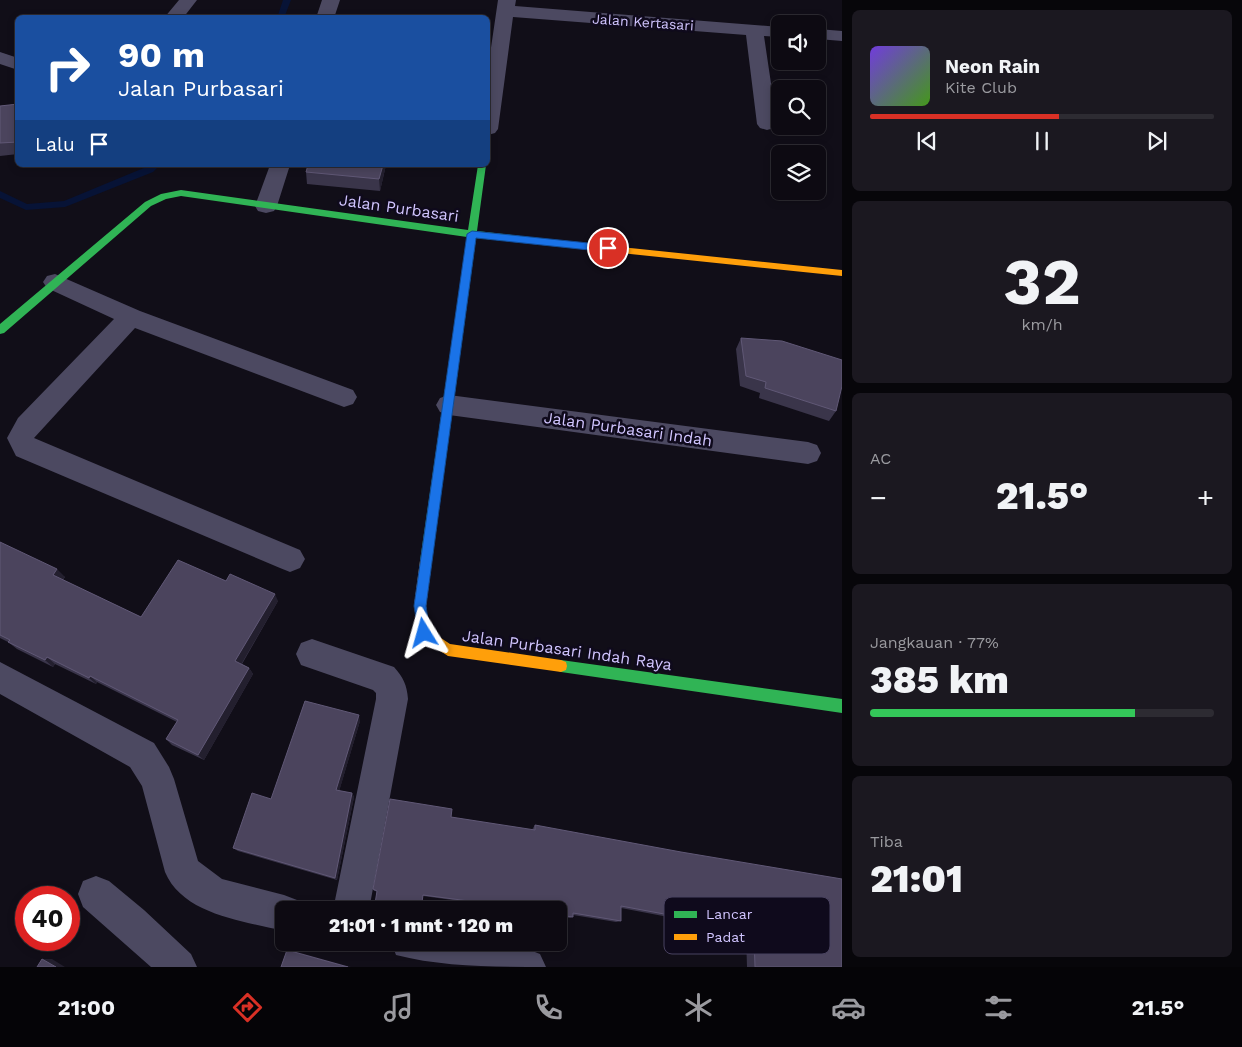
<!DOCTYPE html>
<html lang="id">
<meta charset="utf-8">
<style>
:root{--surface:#0d0a12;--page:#1b1820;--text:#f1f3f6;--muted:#9a9a9f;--line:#2d2b32;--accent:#d93025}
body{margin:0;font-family:"Work Sans",sans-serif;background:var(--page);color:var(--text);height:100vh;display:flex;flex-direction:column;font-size:19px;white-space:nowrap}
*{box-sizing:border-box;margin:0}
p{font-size:16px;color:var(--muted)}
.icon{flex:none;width:28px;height:28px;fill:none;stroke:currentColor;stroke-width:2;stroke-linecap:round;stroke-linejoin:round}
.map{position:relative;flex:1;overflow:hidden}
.details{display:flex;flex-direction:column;gap:10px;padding:10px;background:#07060a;width:400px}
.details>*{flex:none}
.guide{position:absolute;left:15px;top:15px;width:475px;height:152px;border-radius:8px;box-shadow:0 2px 8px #0003,0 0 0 1px var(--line);background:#1a4fa0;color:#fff;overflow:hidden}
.controls{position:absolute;left:771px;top:15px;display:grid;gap:10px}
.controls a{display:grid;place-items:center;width:55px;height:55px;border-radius:8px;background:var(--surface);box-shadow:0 2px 8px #0003,0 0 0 1px var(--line);font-size:25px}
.speed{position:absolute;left:15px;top:886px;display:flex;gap:10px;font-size:25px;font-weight:700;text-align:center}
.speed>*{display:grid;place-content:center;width:65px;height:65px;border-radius:50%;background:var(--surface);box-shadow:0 2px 8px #0003,0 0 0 1px var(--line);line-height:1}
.speed .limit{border:8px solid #d22;background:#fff;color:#111}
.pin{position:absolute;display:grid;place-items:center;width:42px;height:42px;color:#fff;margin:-21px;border:2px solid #fff;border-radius:50%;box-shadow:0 1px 5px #0007}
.me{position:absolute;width:55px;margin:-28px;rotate:352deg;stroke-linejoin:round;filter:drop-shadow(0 0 4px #0008)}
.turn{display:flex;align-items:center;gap:18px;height:105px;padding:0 20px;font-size:22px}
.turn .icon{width:65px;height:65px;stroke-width:2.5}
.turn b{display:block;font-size:35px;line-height:42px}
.then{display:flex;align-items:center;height:48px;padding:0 20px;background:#0003;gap:10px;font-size:19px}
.big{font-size:38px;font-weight:800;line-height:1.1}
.details .tile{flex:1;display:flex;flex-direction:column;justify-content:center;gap:8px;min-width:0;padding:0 18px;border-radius:8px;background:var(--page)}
.details .dial{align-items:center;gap:0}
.dial b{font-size:65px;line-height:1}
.song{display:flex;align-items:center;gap:15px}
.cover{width:60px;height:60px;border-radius:8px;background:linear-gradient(135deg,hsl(260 70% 55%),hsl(100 70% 35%))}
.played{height:5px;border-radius:2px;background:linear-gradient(90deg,var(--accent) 55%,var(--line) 55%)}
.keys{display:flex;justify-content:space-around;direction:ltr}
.heat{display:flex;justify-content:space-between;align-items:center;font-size:28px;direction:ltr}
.charge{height:8px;border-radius:4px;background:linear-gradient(90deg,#34c759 77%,var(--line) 0)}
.trip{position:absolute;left:275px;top:901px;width:292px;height:50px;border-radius:8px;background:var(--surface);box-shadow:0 2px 8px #0003,0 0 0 1px var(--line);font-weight:800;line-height:50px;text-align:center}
.menu{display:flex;height:80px;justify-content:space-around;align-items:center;background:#050407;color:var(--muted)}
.menu .icon{width:35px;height:35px}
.menu .current{color:var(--accent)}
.menu b{font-size:22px;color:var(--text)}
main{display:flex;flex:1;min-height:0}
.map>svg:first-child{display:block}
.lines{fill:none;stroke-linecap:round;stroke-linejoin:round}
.stream{fill:#071336;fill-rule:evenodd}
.street{fill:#4c4961;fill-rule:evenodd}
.fast{fill:#30b455;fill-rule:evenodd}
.slow{fill:#ff9f0a;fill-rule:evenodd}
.wall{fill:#3a354a}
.shaded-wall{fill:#231f2e}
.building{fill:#4b445d;stroke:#605876}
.route{fill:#1a73e8;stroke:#114b97}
.labels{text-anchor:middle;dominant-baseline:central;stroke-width:5;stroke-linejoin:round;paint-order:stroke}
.far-street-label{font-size:14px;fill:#d1c5ff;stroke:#0f0a1c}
.street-label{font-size:16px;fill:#d1c5ff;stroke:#0f0a1c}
.key{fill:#0f0a1c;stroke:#494260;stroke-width:1}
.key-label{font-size:14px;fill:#d1c5ff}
</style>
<main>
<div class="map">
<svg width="842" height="967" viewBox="0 0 842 967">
<rect width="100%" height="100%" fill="#110e18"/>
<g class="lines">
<path class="stream" d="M283,0H291L284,18H277Z
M151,165H160L153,172L65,207L26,210L0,198V191L27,204L64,201Z"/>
<path class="street" d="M179,0H197L183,18H164Z
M322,0H340L334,18H316Z
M498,0H516L515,6L780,27V37L764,36L777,124L774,128L767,130L760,128L757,124L746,35L513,17L498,129L495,133L488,135V68Z
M818,29L842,31V41L818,39Z
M0,52L18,58V70L0,64Z
M270,165H290L277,206L274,211L266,213L258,211L255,206Z
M55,274L140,311L353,390L357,397L353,404L344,407L135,328L34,438L300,550L305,559L300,568L290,572L280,568L16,456L7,438L18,418L114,319L47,288L43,282L47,276Z
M449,395L808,442L817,445L821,453L817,461L808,464L449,415L440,412L436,405L440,398Z
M312,639L394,667C403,677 407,685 408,699L369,910H333L376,699V693L373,690L301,665L296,654L301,643Z
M0,662L154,743L169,767L174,779L198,861L222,879L284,895L297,900L301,910H284V931C244,921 183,915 165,872L142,786L130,767L0,694Z
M96,876L109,881L144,910L191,954L197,967H151L83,907L78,894L83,881Z
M391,942C439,942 496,935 540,954L546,967C497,967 442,967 396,955Z"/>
<path class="fast" d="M478,165H486L477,231L563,241L568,244L563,247L476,238L432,561L430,565L426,566L422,565L420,561L467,237L181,196L166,199L151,206L4,333L0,334V324L145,202L161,194L181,190L468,230Z
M561,660L842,699V713L561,672L556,670L555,666L556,662Z"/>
<path class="slow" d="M563,241L842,270V276L563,247L558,244Z
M426,556L430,557L432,561L426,606L429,630L450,644L561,660L566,662L567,666L566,670L561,672L448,656L419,637L414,606L420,561L422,557Z"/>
</g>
<path class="wall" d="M18,104V154L0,156V106Z
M386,165L380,191L307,184L306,172Z
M741,338L836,411L829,421L759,398L760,393L740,386L736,349Z
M0,542L65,577L63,580L141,617L226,581L278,601L242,664L249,668L253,674L204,760L172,745L166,739L177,722L97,682L96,684L55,664L53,667L17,649L8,642L0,638Z
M360,721L339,791L352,793L354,797L337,880L238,851L233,848L271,799Z
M451,817L532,830L533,828L535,825L842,967H747L746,935L685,926L684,920L621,908V921L616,922L573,915V917L570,918L559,916V910H524L484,903L482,904L423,896L374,891L373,889Z"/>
<path class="shaded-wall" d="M383,165H386L380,191L379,179Z
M57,569L65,577L60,583L53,575Z
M275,594L278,601L239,668L235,661Z
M47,657L55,664L53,667L45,660Z
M249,668L253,674L204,760L198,755Z
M90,676L97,682L96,684L89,678Z
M359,715L360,721L338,795L336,790Z
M352,793L354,797L337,880L335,878Z
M287,950H290L351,967H348Z
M42,959H52L65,967H56Z"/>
<path class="building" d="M18,104V142L0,143V106Z
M308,165H383L379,179L306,172Z
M741,338L782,341L842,360V386L836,411L765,388L766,382L746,376Z
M0,542L57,569L53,575L141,617L178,560L226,581L230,574L275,594L235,661L249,668L198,755L166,739L178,720L90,676L89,678L47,657L45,660L8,642L10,640L0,635Z
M305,701L359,715L336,790L352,793L335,878L233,848L252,793L271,799Z
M390,799L452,809L451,817L535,830V825L681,852L842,879V967H755L754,935L691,925V919L621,906V921L573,913V917L559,915V910H533L484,901V903L423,895L421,910H374L377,891L373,889Z
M287,950L348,967H281Z
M42,959L56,967H37Z"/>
<path class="route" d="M472,231L608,245L613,248L608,252L476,238L426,606L430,633L428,637L424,639L419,637L414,606L467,234Z"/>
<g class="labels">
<g class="far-street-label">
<text transform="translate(643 22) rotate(4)">Jalan Kertasari</text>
</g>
<g class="street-label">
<text transform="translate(399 208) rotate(8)">Jalan Purbasari</text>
<text transform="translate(628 429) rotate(8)">Jalan Purbasari Indah</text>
<text transform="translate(567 650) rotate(8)">Jalan Purbasari Indah Raya</text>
</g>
</g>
<rect x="664" y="897" width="166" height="57" rx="8" class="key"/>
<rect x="674" y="911" width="23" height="7" fill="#30b455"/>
<rect x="674" y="934" width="23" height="6" fill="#ff9f0a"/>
<g class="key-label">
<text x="706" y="919">Lancar</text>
<text x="706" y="942">Padat</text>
</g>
</svg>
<div class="controls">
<a><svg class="icon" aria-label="sound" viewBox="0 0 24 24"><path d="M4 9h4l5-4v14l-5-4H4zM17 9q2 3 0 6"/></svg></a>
<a><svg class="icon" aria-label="search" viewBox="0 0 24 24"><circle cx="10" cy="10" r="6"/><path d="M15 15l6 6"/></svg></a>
<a><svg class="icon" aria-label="layers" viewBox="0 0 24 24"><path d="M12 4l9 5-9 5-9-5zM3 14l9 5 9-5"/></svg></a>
</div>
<div class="speed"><div class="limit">40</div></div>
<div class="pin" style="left:608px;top:248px;background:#d93025"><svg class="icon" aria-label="arrive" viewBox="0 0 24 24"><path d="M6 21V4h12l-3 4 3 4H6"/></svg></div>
<svg class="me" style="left:424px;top:633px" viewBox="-20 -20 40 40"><path d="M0-17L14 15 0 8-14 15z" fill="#1a73e8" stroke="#fff" stroke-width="4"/></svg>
<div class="trip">21:01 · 1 mnt · 120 m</div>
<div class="guide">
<div class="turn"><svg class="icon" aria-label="right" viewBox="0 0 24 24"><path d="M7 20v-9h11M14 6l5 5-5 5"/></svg><div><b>90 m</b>Jalan Purbasari</div></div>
<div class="then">Lalu<svg class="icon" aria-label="arrive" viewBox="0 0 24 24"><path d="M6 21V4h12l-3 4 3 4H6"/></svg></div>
</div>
</div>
<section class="details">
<div class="tile">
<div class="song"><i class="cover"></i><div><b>Neon Rain</b><p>Kite Club</p></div></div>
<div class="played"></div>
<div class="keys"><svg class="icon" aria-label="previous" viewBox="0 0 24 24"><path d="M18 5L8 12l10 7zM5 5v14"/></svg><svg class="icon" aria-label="pause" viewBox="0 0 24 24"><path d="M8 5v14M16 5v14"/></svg><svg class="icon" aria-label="next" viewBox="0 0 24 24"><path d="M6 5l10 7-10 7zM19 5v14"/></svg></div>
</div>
<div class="tile dial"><b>32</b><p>km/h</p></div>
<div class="tile"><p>AC</p>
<div class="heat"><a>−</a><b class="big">21.5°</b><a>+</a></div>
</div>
<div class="tile"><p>Jangkauan · 77%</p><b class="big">385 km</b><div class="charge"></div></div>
<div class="tile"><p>Tiba</p><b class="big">21:01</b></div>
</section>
</main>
<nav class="menu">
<b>21:00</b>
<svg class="icon current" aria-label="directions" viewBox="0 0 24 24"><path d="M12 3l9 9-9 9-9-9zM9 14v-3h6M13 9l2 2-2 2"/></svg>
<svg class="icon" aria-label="music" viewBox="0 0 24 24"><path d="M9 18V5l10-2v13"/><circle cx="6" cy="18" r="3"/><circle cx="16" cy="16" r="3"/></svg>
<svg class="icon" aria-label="phone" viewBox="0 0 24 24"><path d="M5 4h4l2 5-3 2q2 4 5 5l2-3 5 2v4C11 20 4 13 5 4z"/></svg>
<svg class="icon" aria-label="climate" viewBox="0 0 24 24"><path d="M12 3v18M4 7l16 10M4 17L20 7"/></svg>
<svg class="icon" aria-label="car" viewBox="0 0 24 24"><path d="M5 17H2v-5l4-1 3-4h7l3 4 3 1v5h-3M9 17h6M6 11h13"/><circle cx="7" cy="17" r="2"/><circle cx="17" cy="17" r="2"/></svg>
<svg class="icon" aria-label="filters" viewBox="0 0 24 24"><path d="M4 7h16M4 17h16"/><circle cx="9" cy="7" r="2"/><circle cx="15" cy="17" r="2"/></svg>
<b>21.5°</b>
</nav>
